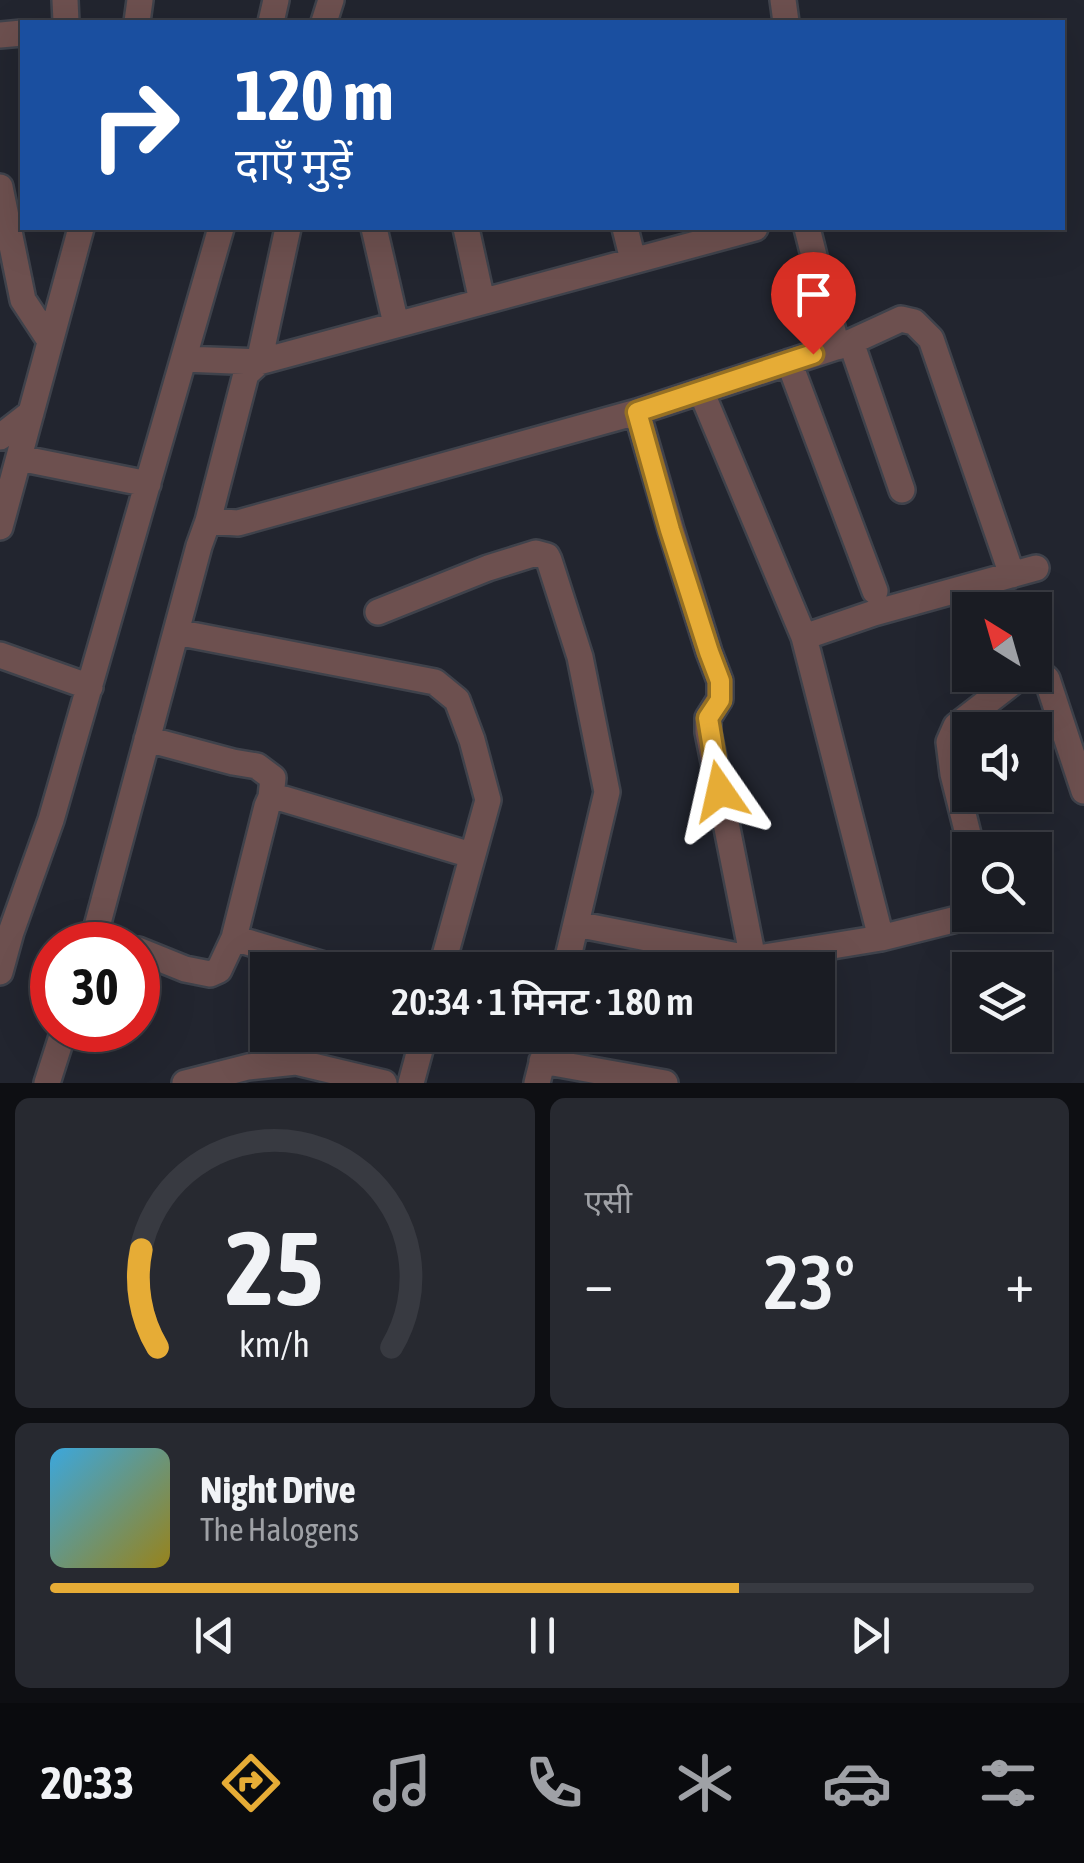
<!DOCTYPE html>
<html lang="hi">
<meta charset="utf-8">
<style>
:root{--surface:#1a1c23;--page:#272930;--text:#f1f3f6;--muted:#9fa1a6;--line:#383a41;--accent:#e6ac36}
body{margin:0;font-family:"Asap Condensed","Noto Sans Devanagari",sans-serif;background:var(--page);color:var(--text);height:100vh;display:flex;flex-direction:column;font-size:38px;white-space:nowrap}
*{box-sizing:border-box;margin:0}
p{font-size:32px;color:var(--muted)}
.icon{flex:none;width:55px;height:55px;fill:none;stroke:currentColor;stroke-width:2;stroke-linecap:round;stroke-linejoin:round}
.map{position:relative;height:1083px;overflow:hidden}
.details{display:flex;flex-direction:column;gap:15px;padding:15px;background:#0e0f13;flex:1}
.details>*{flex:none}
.hud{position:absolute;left:20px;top:20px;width:1045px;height:210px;border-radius:0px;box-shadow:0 10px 40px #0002,0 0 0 2px var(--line);background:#1a4fa0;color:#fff;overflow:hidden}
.needle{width:65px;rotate:323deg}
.fabs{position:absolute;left:952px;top:592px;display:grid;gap:20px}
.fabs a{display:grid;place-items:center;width:100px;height:100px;border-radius:0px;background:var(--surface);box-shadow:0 10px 40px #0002,0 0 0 2px var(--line);font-size:50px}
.speed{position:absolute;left:30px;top:922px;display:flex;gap:20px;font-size:50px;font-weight:700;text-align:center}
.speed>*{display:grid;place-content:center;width:130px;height:130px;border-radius:50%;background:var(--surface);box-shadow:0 10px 40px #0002,0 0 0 2px var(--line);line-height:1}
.speed .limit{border:15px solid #d22;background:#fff;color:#111}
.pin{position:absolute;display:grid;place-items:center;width:85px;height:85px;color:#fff;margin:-102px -42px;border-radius:50% 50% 50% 0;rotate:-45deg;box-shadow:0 0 10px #0007}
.pin .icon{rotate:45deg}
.me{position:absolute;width:110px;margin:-55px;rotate:349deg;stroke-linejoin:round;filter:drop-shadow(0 0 8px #0008)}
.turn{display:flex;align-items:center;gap:35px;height:210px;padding:0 50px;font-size:45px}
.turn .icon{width:130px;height:130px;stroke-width:2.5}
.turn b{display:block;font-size:70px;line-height:85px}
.big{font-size:75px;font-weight:600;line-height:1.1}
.details .tile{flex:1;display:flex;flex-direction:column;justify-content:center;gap:15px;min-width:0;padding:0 35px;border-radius:15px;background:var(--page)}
.details .dial{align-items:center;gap:0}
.dial svg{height:260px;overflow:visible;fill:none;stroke:var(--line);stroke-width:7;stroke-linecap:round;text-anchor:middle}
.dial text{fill:var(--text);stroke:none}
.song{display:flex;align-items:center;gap:30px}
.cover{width:120px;height:120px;border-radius:15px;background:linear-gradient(135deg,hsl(200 70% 55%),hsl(50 70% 35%))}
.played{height:10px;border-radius:5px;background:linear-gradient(90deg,var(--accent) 70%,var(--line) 70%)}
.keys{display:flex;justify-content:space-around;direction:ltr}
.heat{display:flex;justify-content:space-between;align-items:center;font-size:55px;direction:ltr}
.details .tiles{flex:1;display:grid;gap:15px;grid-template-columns:1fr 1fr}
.tile:last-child{grid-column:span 2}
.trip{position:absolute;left:250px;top:952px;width:585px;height:100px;border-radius:0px;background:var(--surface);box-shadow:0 10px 40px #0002,0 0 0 2px var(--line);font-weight:600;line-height:100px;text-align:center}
.dock{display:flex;height:160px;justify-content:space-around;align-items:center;background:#0a0b0e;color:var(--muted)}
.dock .icon{width:70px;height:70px}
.dock .on{color:var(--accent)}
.dock b{font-size:45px;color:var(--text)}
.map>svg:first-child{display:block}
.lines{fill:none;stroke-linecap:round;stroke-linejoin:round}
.street-casing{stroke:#3f424b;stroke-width:30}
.street{stroke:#6d504f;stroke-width:25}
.route-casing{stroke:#967023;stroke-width:25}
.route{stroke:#e6ac36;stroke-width:18}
</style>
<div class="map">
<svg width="1084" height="1083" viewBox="0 0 1084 1083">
<rect width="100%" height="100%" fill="#22252f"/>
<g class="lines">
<defs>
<path id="street" d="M65,0L66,22
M783,0L786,22
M137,22L140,0
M271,22L276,0
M324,22L331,0
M0,35L22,33
M0,187L23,300L50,341
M374,228L396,324
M466,228L482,301
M625,228L633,260
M807,228L837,347
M851,342L902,490
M184,359L259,362L288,228
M789,362L875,591
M701,391L804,637L881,938
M0,437L31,413
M19,458L148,484
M208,521L246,374L259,362L755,228
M0,527L81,228
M378,612L488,568L536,553L547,556L549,560L580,657L607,792L565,970
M176,632L435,682L457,700L472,740L488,800L441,970
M804,637L874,613L1036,568
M0,655L90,687
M1035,668L1047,679L1084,791
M271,797L284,799L471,855
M972,850L953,774L949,742L956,726L1022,675
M576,924L753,959L708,732V718L720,699V681L709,652L671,530L637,412
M95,934L199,546L208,521L238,523L637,412L851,342L901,319L914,322L931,339L1012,575
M234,938L341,970
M138,950L185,969L210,974L219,970L234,938L267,806L271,797L273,778L257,766L233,762L147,739
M753,959L881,938L973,915
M0,972L11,932L51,820L221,228
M542,1061L665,1083
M47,1083L64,1030
M185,1083L248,1067L296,1062L384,1083
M411,1083L424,1035
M537,1083L549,1035"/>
</defs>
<use href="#street" class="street-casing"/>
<use href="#street" class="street"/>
</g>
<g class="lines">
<defs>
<path id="route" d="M720,791L708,718L720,700V681L709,652L670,530L637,412L813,354"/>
</defs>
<use href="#route" class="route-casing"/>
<use href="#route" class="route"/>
</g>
</svg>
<div class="fabs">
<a><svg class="needle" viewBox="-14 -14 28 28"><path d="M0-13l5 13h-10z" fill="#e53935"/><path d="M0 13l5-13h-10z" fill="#9fa1a6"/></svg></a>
<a><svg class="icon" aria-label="sound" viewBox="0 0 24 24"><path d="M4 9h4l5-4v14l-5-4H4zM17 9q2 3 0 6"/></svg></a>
<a><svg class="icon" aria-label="search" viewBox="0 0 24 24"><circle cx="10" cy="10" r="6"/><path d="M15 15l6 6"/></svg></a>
<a><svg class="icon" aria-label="layers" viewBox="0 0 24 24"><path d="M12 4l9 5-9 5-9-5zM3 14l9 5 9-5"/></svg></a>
</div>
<div class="speed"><div class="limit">30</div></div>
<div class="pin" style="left:813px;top:354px;background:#d93025"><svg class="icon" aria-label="arrive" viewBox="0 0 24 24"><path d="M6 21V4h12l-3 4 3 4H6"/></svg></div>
<svg class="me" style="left:720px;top:791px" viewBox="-20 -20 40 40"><path d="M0-17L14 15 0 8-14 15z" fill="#e6ac36" stroke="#fff" stroke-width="4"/></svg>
<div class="trip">20:34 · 1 मिनट · 180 m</div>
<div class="hud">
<div class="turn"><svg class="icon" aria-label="right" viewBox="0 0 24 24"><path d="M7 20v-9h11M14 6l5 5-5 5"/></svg><div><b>120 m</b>दाएँ मुड़ें</div></div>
</div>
</div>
<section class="details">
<div class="tiles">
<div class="tile dial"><svg viewBox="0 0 100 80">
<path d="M14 69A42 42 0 1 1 86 69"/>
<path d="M14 69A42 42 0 0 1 9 39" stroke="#e6ac36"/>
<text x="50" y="56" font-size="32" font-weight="700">25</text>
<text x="50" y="72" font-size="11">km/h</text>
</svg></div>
<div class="tile"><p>एसी</p>
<div class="heat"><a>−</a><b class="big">23°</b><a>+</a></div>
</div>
<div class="tile">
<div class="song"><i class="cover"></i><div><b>Night Drive</b><p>The Halogens</p></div></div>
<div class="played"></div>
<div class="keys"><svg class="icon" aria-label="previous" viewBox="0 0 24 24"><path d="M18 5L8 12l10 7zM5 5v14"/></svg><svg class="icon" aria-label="pause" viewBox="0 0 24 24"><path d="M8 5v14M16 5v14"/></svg><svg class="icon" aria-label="next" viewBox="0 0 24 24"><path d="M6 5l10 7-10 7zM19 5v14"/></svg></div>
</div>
</div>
</section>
<nav class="dock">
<b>20:33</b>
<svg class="icon on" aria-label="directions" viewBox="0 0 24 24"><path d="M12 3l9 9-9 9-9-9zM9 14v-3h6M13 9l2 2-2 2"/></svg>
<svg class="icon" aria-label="music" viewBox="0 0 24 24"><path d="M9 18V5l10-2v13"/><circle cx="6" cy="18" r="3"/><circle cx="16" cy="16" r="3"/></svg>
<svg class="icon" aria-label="phone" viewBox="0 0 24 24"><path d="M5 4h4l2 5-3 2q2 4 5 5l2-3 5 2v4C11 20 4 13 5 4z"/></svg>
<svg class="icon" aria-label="climate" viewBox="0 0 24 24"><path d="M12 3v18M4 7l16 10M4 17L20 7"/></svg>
<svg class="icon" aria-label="car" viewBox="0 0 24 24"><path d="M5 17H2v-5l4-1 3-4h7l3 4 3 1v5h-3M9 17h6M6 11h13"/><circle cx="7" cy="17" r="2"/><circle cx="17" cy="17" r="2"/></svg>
<svg class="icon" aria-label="filters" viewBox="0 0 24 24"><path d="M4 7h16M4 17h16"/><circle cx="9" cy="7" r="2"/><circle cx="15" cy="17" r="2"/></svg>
</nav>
